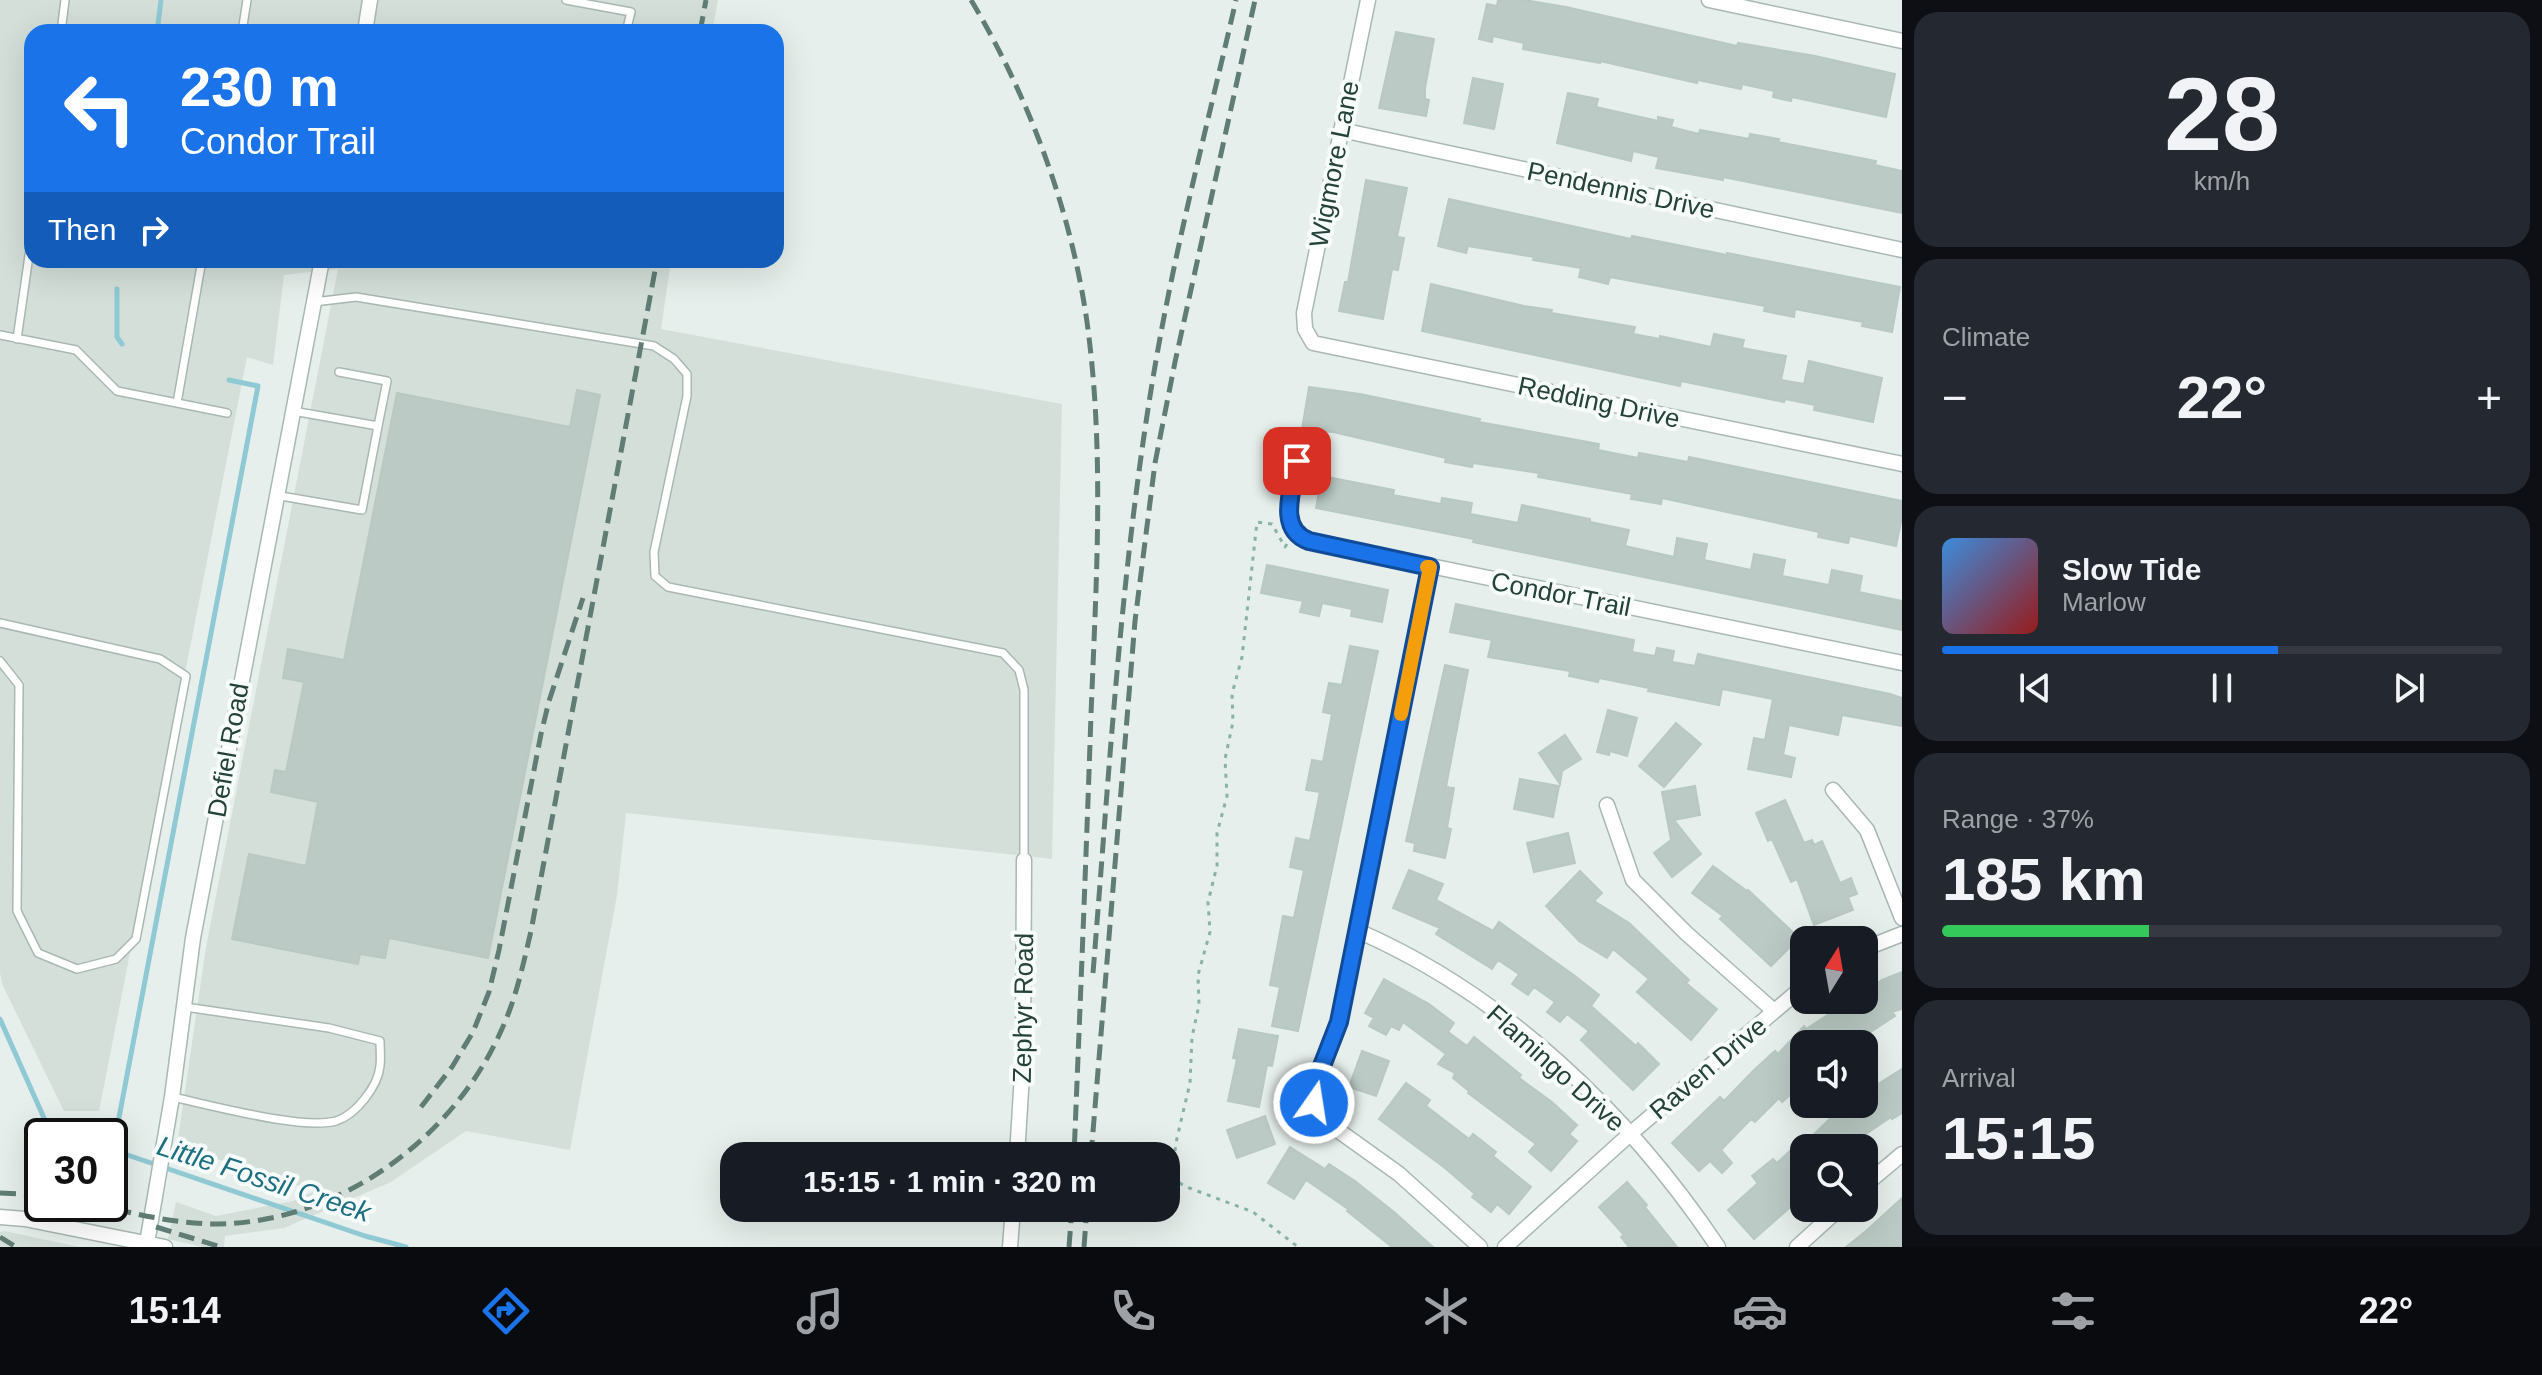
<!DOCTYPE html>
<meta charset="utf-8">
<style>
:root{--surface:#171b24;--page:#242831;--text:#f1f3f6;--muted:#9ea1a6;--line:#363941;--accent:#1a73e8}
body{margin:0;font-family:Arial,sans-serif;background:var(--page);color:var(--text);height:100vh;display:flex;flex-direction:column;font-size:30px;white-space:nowrap}
*{box-sizing:border-box;margin:0}
p{font-size:26px;color:var(--muted)}
.icon{flex:none;width:44px;height:44px;fill:none;stroke:currentColor;stroke-width:2;stroke-linecap:round;stroke-linejoin:round}
.map{position:relative;flex:1;overflow:hidden}
.drawer{display:flex;flex-direction:column;gap:12px;padding:12px;background:#0d0f14;width:640px}
.drawer>*{flex:none}
.guide{position:absolute;left:24px;top:24px;width:760px;height:244px;border-radius:24px;box-shadow:0 8px 32px #0002;background:#1a73e8;color:#fff;overflow:hidden}
.needle{width:52px;rotate:11deg}
.controls{position:absolute;left:1790px;top:926px;display:grid;gap:16px}
.controls a{display:grid;place-items:center;width:88px;height:88px;border-radius:16px;background:var(--surface);box-shadow:0 8px 32px #0002;font-size:40px}
.speed{position:absolute;left:24px;top:1118px;display:flex;gap:16px;font-size:40px;font-weight:700;text-align:center}
.speed>*{display:grid;place-content:center;width:104px;height:104px;border-radius:50%;background:var(--surface);box-shadow:0 8px 32px #0002;line-height:1}
.speed .limit{border:4px solid #111;border-radius:12px;background:#fff;color:#111}
.pin{position:absolute;display:grid;place-items:center;width:68px;height:68px;color:#fff;margin:-34px;border-radius:16px;box-shadow:0 4px 12px #0006}
.me{position:absolute;width:88px;margin:-44px;rotate:13deg;stroke-linejoin:round;filter:drop-shadow(0 0 6px #0008)}
.turn{display:flex;align-items:center;gap:28px;height:168px;padding:0 24px;font-size:36px}
.turn .icon{width:104px;height:104px;stroke-width:2.5}
.turn b{display:block;font-size:56px;line-height:68px}
.then{display:flex;align-items:center;height:76px;padding:0 24px;background:#0003;gap:16px;font-size:30px}
.big{font-size:60px;font-weight:700;line-height:1.1}
.drawer .widget{flex:1;display:flex;flex-direction:column;justify-content:center;gap:12px;min-width:0;padding:0 28px;border-radius:24px;background:var(--page)}
.drawer .dial{align-items:center;gap:0}
.dial b{font-size:104px;line-height:1}
.song{display:flex;align-items:center;gap:24px}
.cover{width:96px;height:96px;border-radius:12px;background:linear-gradient(135deg,hsl(210 70% 55%),hsl(0 70% 35%))}
.played{height:8px;border-radius:4px;background:linear-gradient(90deg,var(--accent) 60%,var(--line) 60%)}
.keys{display:flex;justify-content:space-around;direction:ltr}
.heat{display:flex;justify-content:space-between;align-items:center;font-size:44px;direction:ltr}
.charge{height:12px;border-radius:6px;background:linear-gradient(90deg,#34c759 37%,var(--line) 0)}
.trip{position:absolute;left:720px;top:1142px;width:460px;height:80px;border-radius:24px;background:var(--surface);box-shadow:0 8px 32px #0002;font-weight:700;line-height:80px;text-align:center}
.tabs{display:flex;height:128px;justify-content:space-around;align-items:center;background:#090b0e;color:var(--muted)}
.tabs .icon{width:56px;height:56px}
.tabs .on{color:var(--accent)}
.tabs b{font-size:36px;color:var(--text)}
main{display:flex;flex:1;min-height:0}
.map>svg:first-child{display:block}
.built{fill:#d4dfda}
.lines{fill:none;stroke-linecap:round;stroke-linejoin:round}
.stream{stroke:#8ec9d4;stroke-width:5}
.building{fill:#bbcac4;stroke:#b8c9c2;stroke-width:2}
.lane-casing{stroke:#a8b8b2;stroke-width:10}
.street-casing{stroke:#a8b8b2;stroke-width:17}
.path{stroke:#86b3a5;stroke-width:3;stroke-dasharray:4 6;stroke-linecap:butt}
.lane{stroke:#fff;stroke-width:7}
.street{stroke:#fff;stroke-width:14}
.rail{stroke:#5f7d75;stroke-width:5;stroke-dasharray:16 8;stroke-linecap:butt}
.route-casing{stroke:#114b97;stroke-width:20}
.route{stroke:#1a73e8;stroke-width:14}
.slow{stroke:#f59e0b;stroke-width:14}
.labels{text-anchor:middle;dominant-baseline:central;stroke-width:8;stroke-linejoin:round;paint-order:stroke}
.street-label{font-size:26px;fill:#24423a;stroke:#f7fbf9}
.water-label{font-size:28px;font-style:italic;fill:#1c6f80;stroke:#f7fbf9}
</style>
<main>
<div class="map">
<svg width="1902" height="1247" viewBox="0 0 1902 1247">
<rect width="100%" height="100%" fill="#e6efeb"/>
<path class="built" d="M0,0H718L712,32H32V260H671L661,329L1062,404L1052,859L626,813L617,895L570,1150L466,1131L391,1182L284,1228L225,1236L224,1247H203L168,1239L176,1202L216,1216L293,1201L315,1191L177,1146L206,947L338,269L284,275L273,365L247,357L99,1111H64L3,986L0,973Z
M5,1231L79,1247H0V1232Z"/>
<g class="lines">
<path class="stream" d="M157,32L161,0
M117,289V337L122,344
M0,1019L52,1136
M110,1149L365,1236L406,1247
M113,1149L258,386L229,380"/>
</g>
<path class="building" d="M1498,0H1524L1566,7L1737,46L1738,43L1815,56L1895,74L1886,117L1792,97L1791,101L1773,97L1774,91L1742,84L1741,89L1698,80L1697,83L1600,61V63L1523,49L1524,43L1493,36L1492,42L1479,39L1487,4L1497,6Z
M1396,32L1434,39L1425,88V99L1429,100L1426,116L1379,108Z
M1473,78L1503,84L1494,129L1464,123Z
M1568,93L1598,99L1596,107L1658,121V117L1673,120L1671,127L1699,134L1700,130L1749,139L1750,134L1779,139L1778,142L1876,161L1875,165L1902,171V213L1723,177V180L1656,168L1659,157L1633,151L1631,161L1557,143Z
M1366,180L1407,188L1397,237L1404,238L1398,270L1392,269L1383,319L1339,311L1345,282H1348Z
M1449,199L1631,239L1632,236L1727,255V253L1900,287L1892,332L1862,326L1863,322L1795,309L1794,317L1764,311L1765,306L1610,277L1608,284L1579,277L1581,268L1533,260L1534,257L1468,246L1466,253L1438,246Z
M1431,284L1524,306L1552,310L1551,313L1635,327L1633,334L1660,339V336L1711,347L1714,334L1744,340L1742,348L1786,356L1781,380L1804,384L1809,361L1882,378L1873,422L1814,410L1815,405L1785,399L1784,402L1681,381L1680,386L1422,331Z
M1309,387L1360,394L1480,419L1479,422L1599,444L1598,450L1638,458L1639,453L1688,462L1689,457L1902,501V517L1896,546L1850,536L1848,543L1818,537L1819,532L1662,498L1661,504L1631,499L1632,494L1538,477L1539,473L1473,463L1472,467L1445,462L1446,458L1333,432L1302,429Z
M577,390L600,395L488,958L389,938L385,958L360,954L358,964L232,939L249,854L306,866L318,802L271,792L275,770L286,772L304,682L283,678L288,649L344,660L397,393L570,427Z
M1322,476L1394,490L1393,495L1441,504L1442,498L1472,503L1470,514L1518,523L1522,505L1590,519V522L1629,530L1625,546L1674,557L1677,538L1707,544L1704,560L1751,570L1754,554L1785,560L1782,576L1829,585L1832,570L1862,576L1859,592L1902,601V630L1473,542L1474,539L1316,508Z
M1267,565L1388,590L1382,622L1351,616L1352,609L1322,603L1319,616L1300,612L1303,601L1261,593Z
M1456,604L1634,640L1632,652L1655,656L1657,648L1674,651L1672,662L1695,666L1698,654L1890,694L1902,698V726L1842,715L1838,735L1789,725L1783,755L1795,758L1791,777L1748,769L1754,738L1765,740L1773,699L1722,689L1719,705L1648,691L1649,688L1599,678L1598,682L1569,676L1570,671L1488,657L1492,640L1450,632Z
M1350,646L1378,651L1298,1031L1272,1026L1280,987L1270,985L1283,916L1294,918L1304,870L1290,867L1296,838L1310,841L1320,792L1306,790L1312,760L1323,762L1332,714L1323,712L1329,683L1342,685Z
M1445,665L1468,670L1446,787L1454,788L1447,828L1451,829L1445,858L1414,851L1415,843L1406,841Z
M1608,710L1637,718L1627,756L1610,751L1609,755L1597,752Z
M1676,723L1701,744L1664,787L1639,766Z
M1565,735L1581,759L1562,771L1560,784L1539,753Z
M1520,779L1559,786L1553,817L1514,809Z
M1695,786L1700,815L1674,820L1701,854L1672,877L1654,853L1671,840L1662,792Z
M1785,800L1804,843L1812,840L1814,845L1822,841L1840,883L1851,878L1857,894L1848,897L1853,910L1814,925L1797,879L1791,882L1772,839L1768,841L1756,813Z
M1568,833L1575,863L1534,872L1527,843Z
M1713,866L1747,891L1748,890L1799,938L1771,966L1720,919L1723,916L1692,893Z
M1409,870L1443,884L1436,900L1493,931L1499,922L1575,976L1599,995L1591,1006L1636,1046L1638,1043L1659,1064L1633,1090L1581,1040L1589,1031L1567,1014L1560,1022L1547,1012L1555,1002L1534,987L1528,995L1512,984L1519,974L1498,960L1492,969L1436,934L1440,928L1393,908Z
M1580,871L1602,893L1594,901L1629,923L1689,980L1686,983L1717,1009L1691,1040L1637,992L1649,979L1613,949L1607,958L1579,941L1546,906Z
M1902,972V1009L1892,1012L1895,1016L1852,1044H1804V1083L1782,1102L1779,1098L1755,1122L1751,1119L1721,1150L1732,1163L1722,1173L1710,1161L1699,1171L1672,1143L1720,1097L1724,1101L1754,1070L1775,1051L1778,1054L1804,1026L1806,1029L1851,1000H1864V992L1882,980Z
M1384,979L1429,1004L1454,1023L1448,1032L1467,1046L1474,1037L1521,1075L1519,1078L1552,1102L1577,1125L1569,1134L1577,1141L1551,1171L1529,1152L1536,1144L1468,1093L1469,1091L1453,1078L1455,1073L1438,1064L1446,1054L1403,1022L1399,1030L1391,1026L1386,1035L1369,1026L1374,1018L1365,1013Z
M1239,1029L1278,1036L1272,1066L1267,1065L1259,1107L1228,1101L1237,1059L1233,1058Z
M1362,1051L1389,1061L1376,1096L1349,1087Z
M1902,1069V1113L1892,1119L1891,1117L1854,1142L1860,1148H1804V1195L1754,1239L1728,1210L1758,1183L1752,1176L1773,1159L1777,1163L1804,1138V1144L1845,1104H1864V1093Z
M1406,1083L1430,1100L1426,1106L1469,1139L1473,1134L1496,1152L1493,1156L1531,1187L1509,1214L1497,1204L1491,1212L1472,1197L1475,1194L1445,1168L1379,1119Z
M1265,1116L1275,1144L1237,1158L1227,1130Z
M1290,1147L1325,1169L1329,1164L1355,1181L1394,1212L1433,1247H1392L1347,1211L1348,1209L1306,1180L1294,1199L1268,1183Z
M1627,1182L1647,1205L1645,1207L1677,1247H1629L1621,1237L1624,1235L1599,1207Z
M1902,1198V1247H1846L1866,1231Z"/>
<g class="lines">
<defs>
<path id="lane" d="M566,0L631,12L626,32
M61,32L65,0
M242,32L247,0
M314,302L356,297L654,346L674,359L687,374V396L654,552L655,576L668,587L1003,653L1019,670L1024,690V860
M0,335L76,350L117,391L227,413
M17,339L32,235
M177,403L202,260
M293,411L378,426L387,381L339,372
M275,495L362,510L378,426
M0,623L160,659L186,676L136,939L116,959L77,969L38,953L17,911L19,685L0,661
M172,1097C211,1105 301,1130 336,1121C356,1115 378,1086 380,1066C381,1058 380,1049 380,1041L329,1028L185,1007"/>
<path id="street" d="M1368,0L1304,313L1305,329L1313,343L1902,464
M1709,0L1902,41
M365,32L370,0
M1341,130L1902,250
M1297,461C1293,488 1276,529 1309,541L1902,663
M1430,567L1339,1022L1313,1089L1314,1103L1325,1121L1399,1174L1480,1247
M1833,790L1867,830L1902,918
M1607,805L1633,880L1686,933L1774,1011
M1358,931C1505,995 1629,1114 1718,1247
M1864,949L1902,934
M1017,1156L1023,1058L1024,860
M1864,1186L1902,1154
M0,1217L25,1219L165,1247
M147,1243L172,1097L193,938L322,260
M1010,1247L1013,1208
M1505,1247L1630,1134L1804,986
M1797,1247L1840,1208"/>
</defs>
<use href="#lane" class="lane-casing"/>
<use href="#street" class="street-casing"/>
<path class="path" d="M1287,544L1285,547L1272,524L1257,522L1242,657L1232,694L1233,722L1225,759L1227,796L1217,833V866L1208,902L1210,932L1198,975L1199,1005L1192,1037L1190,1083L1177,1138L1171,1176L1184,1186L1253,1212L1298,1247"/>
<use href="#lane" class="lane"/>
<use href="#street" class="street"/>
<path class="rail" d="M971,0C1029,97 1071,210 1087,322C1105,452 1096,584 1091,715C1086,862 1080,1009 1074,1156
M700,32L706,0
M1093,973C1109,776 1120,579 1152,384C1173,255 1207,127 1236,0
M421,1107L452,1067L473,1032L489,992L499,950L541,734L549,701L583,598
M1091,1156L1135,621L1155,463L1175,362L1255,0
M0,1193L42,1195
M92,1204C132,1213 171,1223 212,1224C335,1225 452,1141 501,1031C516,999 523,965 531,931L657,260
M156,1227L221,1247
M0,1237L16,1247
M1069,1247L1072,1208
M1084,1247L1087,1208"/>
</g>
<g class="lines">
<defs>
<path id="route" d="M1297,461C1293,488 1276,529 1309,541L1430,567L1339,1022L1313,1089L1314,1103"/>
</defs>
<use href="#route" class="route-casing"/>
<use href="#route" class="route"/>
<path class="slow" d="M1401,714L1430,567H1427"/>
</g>
<g class="labels">
<g class="street-label">
<text transform="translate(1334 164) rotate(-79)">Wigmore Lane</text>
<text transform="translate(1621 190) rotate(12)">Pendennis Drive</text>
<text transform="translate(1599 402) rotate(12)">Redding Drive</text>
<text transform="translate(1561 594) rotate(11)">Condor Trail</text>
<text transform="translate(228 750) rotate(-80)">Defiel Road</text>
<text transform="translate(1023 1008) rotate(-89)">Zephyr Road</text>
<text transform="translate(1556 1068) rotate(42)">Flamingo Drive</text>
<text transform="translate(1708 1068) rotate(-40)">Raven Drive</text>
</g>
<g class="water-label">
<text transform="translate(264 1179) rotate(18)">Little Fossil Creek</text>
</g>
</g>
</svg>
<div class="controls">
<a><svg class="needle" viewBox="-14 -14 28 28"><path d="M0-13l5 13h-10z" fill="#e53935"/><path d="M0 13l5-13h-10z" fill="#9ea1a6"/></svg></a>
<a><svg class="icon" aria-label="sound" viewBox="0 0 24 24"><path d="M4 9h4l5-4v14l-5-4H4zM17 9q2 3 0 6"/></svg></a>
<a><svg class="icon" aria-label="search" viewBox="0 0 24 24"><circle cx="10" cy="10" r="6"/><path d="M15 15l6 6"/></svg></a>
</div>
<div class="speed"><div class="limit">30</div></div>
<div class="pin" style="left:1297px;top:461px;background:#d93025"><svg class="icon" aria-label="arrive" viewBox="0 0 24 24"><path d="M6 21V4h12l-3 4 3 4H6"/></svg></div>
<svg class="me" style="left:1314px;top:1103px" viewBox="-20 -20 40 40"><circle r="17" fill="#1a73e8" stroke="#fff" stroke-width="3"/><path d="M0-11L8 9 0 5-8 9z" fill="#fff"/></svg>
<div class="trip">15:15 · 1 min · 320 m</div>
<div class="guide">
<div class="turn"><svg class="icon" aria-label="left" viewBox="0 0 24 24"><path d="M17 20v-9H6M10 6l-5 5 5 5"/></svg><div><b>230 m</b>Condor Trail</div></div>
<div class="then">Then<svg class="icon" aria-label="right" viewBox="0 0 24 24"><path d="M7 20v-9h11M14 6l5 5-5 5"/></svg></div>
</div>
</div>
<section class="drawer">
<div class="widget dial"><b>28</b><p>km/h</p></div>
<div class="widget"><p>Climate</p>
<div class="heat"><a>−</a><b class="big">22°</b><a>+</a></div>
</div>
<div class="widget">
<div class="song"><i class="cover"></i><div><b>Slow Tide</b><p>Marlow</p></div></div>
<div class="played"></div>
<div class="keys"><svg class="icon" aria-label="previous" viewBox="0 0 24 24"><path d="M18 5L8 12l10 7zM5 5v14"/></svg><svg class="icon" aria-label="pause" viewBox="0 0 24 24"><path d="M8 5v14M16 5v14"/></svg><svg class="icon" aria-label="next" viewBox="0 0 24 24"><path d="M6 5l10 7-10 7zM19 5v14"/></svg></div>
</div>
<div class="widget"><p>Range · 37%</p><b class="big">185 km</b><div class="charge"></div></div>
<div class="widget"><p>Arrival</p><b class="big">15:15</b></div>
</section>
</main>
<nav class="tabs">
<b>15:14</b>
<svg class="icon on" aria-label="directions" viewBox="0 0 24 24"><path d="M12 3l9 9-9 9-9-9zM9 14v-3h6M13 9l2 2-2 2"/></svg>
<svg class="icon" aria-label="music" viewBox="0 0 24 24"><path d="M9 18V5l10-2v13"/><circle cx="6" cy="18" r="3"/><circle cx="16" cy="16" r="3"/></svg>
<svg class="icon" aria-label="phone" viewBox="0 0 24 24"><path d="M5 4h4l2 5-3 2q2 4 5 5l2-3 5 2v4C11 20 4 13 5 4z"/></svg>
<svg class="icon" aria-label="climate" viewBox="0 0 24 24"><path d="M12 3v18M4 7l16 10M4 17L20 7"/></svg>
<svg class="icon" aria-label="car" viewBox="0 0 24 24"><path d="M5 17H2v-5l4-1 3-4h7l3 4 3 1v5h-3M9 17h6M6 11h13"/><circle cx="7" cy="17" r="2"/><circle cx="17" cy="17" r="2"/></svg>
<svg class="icon" aria-label="filters" viewBox="0 0 24 24"><path d="M4 7h16M4 17h16"/><circle cx="9" cy="7" r="2"/><circle cx="15" cy="17" r="2"/></svg>
<b>22°</b>
</nav>
